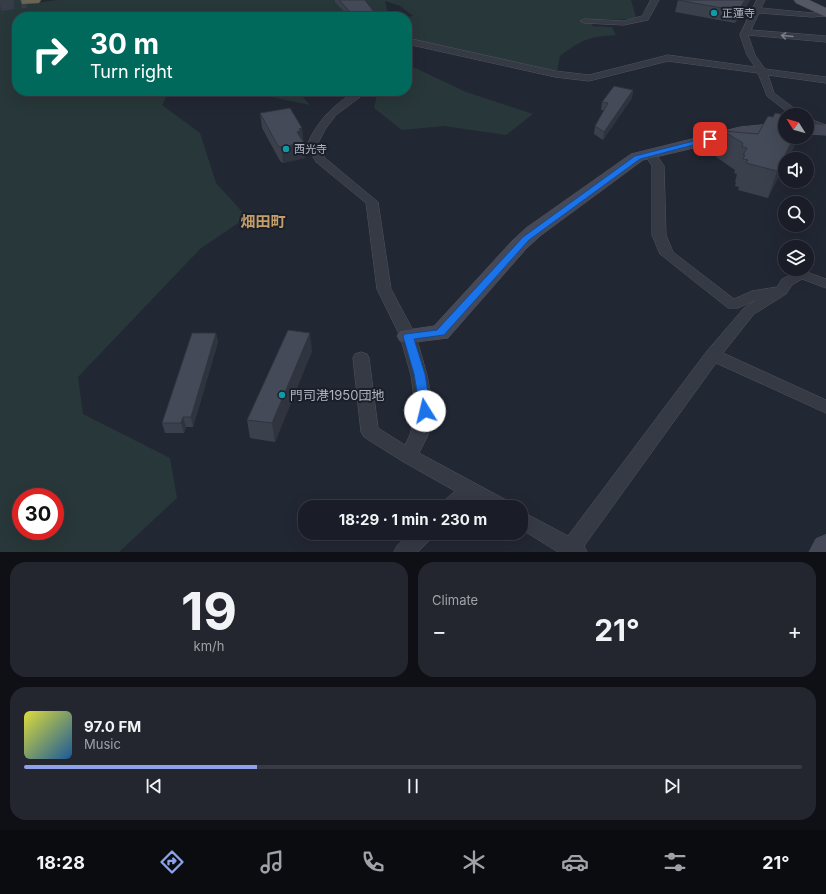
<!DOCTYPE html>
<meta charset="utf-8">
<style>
:root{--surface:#1a1d27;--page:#23262f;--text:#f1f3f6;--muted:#9fa2a7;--line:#383b44;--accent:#8da3e9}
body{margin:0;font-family:Inter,"Noto Sans JP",sans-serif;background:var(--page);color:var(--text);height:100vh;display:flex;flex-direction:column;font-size:15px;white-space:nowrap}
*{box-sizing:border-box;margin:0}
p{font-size:13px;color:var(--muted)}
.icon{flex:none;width:22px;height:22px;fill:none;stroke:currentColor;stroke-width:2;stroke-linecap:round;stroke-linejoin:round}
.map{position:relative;height:552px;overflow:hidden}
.sheet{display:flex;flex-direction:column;gap:10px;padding:10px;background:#0e1015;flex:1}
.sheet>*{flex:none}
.hud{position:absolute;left:12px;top:12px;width:400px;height:84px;border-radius:16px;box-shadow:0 4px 16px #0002,0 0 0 1px var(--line);background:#00695c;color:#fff;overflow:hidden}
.needle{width:26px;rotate:307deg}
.controls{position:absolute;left:778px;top:108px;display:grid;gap:8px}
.controls a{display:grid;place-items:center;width:36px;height:36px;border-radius:50%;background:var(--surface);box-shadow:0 4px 16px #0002,0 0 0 1px var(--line);font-size:20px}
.speed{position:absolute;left:12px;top:488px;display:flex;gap:8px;font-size:20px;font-weight:700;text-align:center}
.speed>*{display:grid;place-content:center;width:52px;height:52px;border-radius:50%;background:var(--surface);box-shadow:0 4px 16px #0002,0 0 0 1px var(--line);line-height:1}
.speed .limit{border:6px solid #d22;background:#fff;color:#111}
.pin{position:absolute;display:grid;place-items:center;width:34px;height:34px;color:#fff;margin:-17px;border-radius:8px;box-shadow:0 2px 6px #0006}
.me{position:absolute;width:44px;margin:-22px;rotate:351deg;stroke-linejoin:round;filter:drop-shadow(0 0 3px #0008)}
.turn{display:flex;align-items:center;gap:14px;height:84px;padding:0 12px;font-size:18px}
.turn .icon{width:52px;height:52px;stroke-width:2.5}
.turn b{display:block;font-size:28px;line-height:34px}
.big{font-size:30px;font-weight:700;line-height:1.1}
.sheet .widget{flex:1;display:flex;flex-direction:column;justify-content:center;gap:6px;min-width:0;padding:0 14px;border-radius:16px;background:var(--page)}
.sheet .dial{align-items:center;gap:0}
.dial b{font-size:52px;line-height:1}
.song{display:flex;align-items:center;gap:12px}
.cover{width:48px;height:48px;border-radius:6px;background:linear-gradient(135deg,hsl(60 70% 55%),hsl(210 70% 35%))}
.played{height:4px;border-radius:2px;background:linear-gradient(90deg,var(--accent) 30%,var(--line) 30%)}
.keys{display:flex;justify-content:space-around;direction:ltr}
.heat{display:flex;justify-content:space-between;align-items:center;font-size:22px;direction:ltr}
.sheet .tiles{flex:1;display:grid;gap:10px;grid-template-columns:1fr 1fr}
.widget:last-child{grid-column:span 2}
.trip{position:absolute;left:298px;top:500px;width:230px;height:40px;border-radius:16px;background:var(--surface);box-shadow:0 4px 16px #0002,0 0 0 1px var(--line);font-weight:700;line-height:40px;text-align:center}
.dock{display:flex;height:64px;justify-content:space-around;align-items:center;background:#0a0c10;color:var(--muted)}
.dock .icon{width:28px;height:28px}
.dock .active{color:var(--accent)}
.dock b{font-size:18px;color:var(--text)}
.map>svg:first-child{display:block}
.green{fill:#283739;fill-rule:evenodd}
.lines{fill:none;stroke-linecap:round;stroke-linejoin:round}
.highway-tunnel{stroke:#373c49;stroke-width:14;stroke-dasharray:14 7;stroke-linecap:butt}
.street-casing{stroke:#50545f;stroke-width:1}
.secondary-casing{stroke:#50545f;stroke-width:1}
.primary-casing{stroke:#3f434e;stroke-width:1}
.highway-casing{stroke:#3d414c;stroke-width:1}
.street{fill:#363a45;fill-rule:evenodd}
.secondary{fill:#444857;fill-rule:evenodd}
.primary{fill:#545865;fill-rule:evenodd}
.highway{fill:#6a6454;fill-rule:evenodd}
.wall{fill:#3a404c}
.shaded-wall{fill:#30343e}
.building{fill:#444a58;stroke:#30343e}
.oneway{stroke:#797d89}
.route{fill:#1a73e8;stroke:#114b97}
.culture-dot{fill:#0f9aa8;stroke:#1b1f29;stroke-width:1.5}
.labels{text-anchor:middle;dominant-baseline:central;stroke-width:4;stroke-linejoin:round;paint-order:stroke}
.far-poi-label{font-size:11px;fill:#b0b4c1;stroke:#1b1f29;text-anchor:start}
.poi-label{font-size:13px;fill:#b0b4c1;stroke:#1b1f29;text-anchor:start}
.quarter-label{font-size:15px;font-weight:bold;fill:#c49e68;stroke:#1b1f29}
</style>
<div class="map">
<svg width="826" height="552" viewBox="0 0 826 552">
<rect width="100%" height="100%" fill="#222734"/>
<path class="green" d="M0,0H26V4L58,0H631L636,17L630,19L597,20L591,26L612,27L616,35C588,37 583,39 560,56L557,71L553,72L412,40L407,36V17L413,16L400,6L385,1L389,17H17V91H298L310,105L262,95L212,92H169L162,105L200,133L216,183L247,217L200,249L78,377L83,414L170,458L177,498L119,552H0ZM21,497H55V531H21Z
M409,65L466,92L533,114L506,135L444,126L402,130L374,108L378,91H407V67Z"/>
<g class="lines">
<path class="highway-tunnel" d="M0,4L26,1"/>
<defs>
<path id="street" d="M651,0H659L648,20L624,25L584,23L580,21L584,19L624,21L642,16Z
M757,0H765L761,8L812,13L826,12V16L812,17L759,13L751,30L826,36V42L748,35L755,55L765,69L826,77V83L768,75L774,93L803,115H791L767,96L758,73L668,61L589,81L555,77L407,44V38L555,71L589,75L668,55L755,67L747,55L740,35Z
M356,91H368L336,115L326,128L317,145L325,158L378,202L391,289L416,336L427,375L434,411L428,435L419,453L508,501L511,507H484L471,500L464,507H441L444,501L455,491L402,461L364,437L361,432L353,358L355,354L361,352L367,354L369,358L378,428L405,445L410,435L416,411L411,375L400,336L377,289L366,203L316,162L307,145C317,121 334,104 356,91Z
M807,118L826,125V132L807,125Z
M650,150L654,151L664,166L666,235L673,252L734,299L752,291L777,287L782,279L801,270L826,279V288L802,279L792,285L786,294L754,314L723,353L826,400V413L716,363L584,546L587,552H558L521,529V511L568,536L707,351L744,308L756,300L738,308H728L660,254L652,235V166L644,153Z
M410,533H434L431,539L418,552H394L397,546Z"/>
<path id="secondary" d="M785,123V133L740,137L643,160L540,236L526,249L448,338L408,343L400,341L397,336L400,331L434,326L512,241L526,228L631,154L740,127Z
M807,124L826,125V135L807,134Z
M826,535V552H809L816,539Z"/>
<path id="primary" d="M794,0H809L826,8V17L796,3Z"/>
<path id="highway" d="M21,0H41L39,3L22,4Z"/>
</defs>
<use href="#street" class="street-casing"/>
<use href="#secondary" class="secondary-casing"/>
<use href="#primary" class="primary-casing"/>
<use href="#highway" class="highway-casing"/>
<use href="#street" class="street"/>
<use href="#secondary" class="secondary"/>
<use href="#primary" class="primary"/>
<use href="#highway" class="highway"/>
</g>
<path class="wall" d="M335,0H365L374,17H349L335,2Z
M678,0H750L735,23L675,12Z
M633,90L632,98L603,140L594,134L595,126L604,110H601L602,102Z
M260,113L302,128L305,158L283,163L280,161L262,128Z
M723,131L785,137H797L794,147L788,159H785L768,198L738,190L739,187L735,186L736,182H735L737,174L734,173L735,170L716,157Z
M216,333L218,342L193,427H186L184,433H165L162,423Z
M312,351L275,442L250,438L247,420Z"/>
<path class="shaded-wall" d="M745,0H750L735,23L738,11Z
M374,12V17H353V15Z
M633,90L632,98L603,140L604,132Z
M302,128L305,158L283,163L281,147L299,129Z
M794,137H797L794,147L788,159H785V165L768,198L777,171Z
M216,333L218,342L193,427L191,417Z
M310,333L312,351L275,442L272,423Z
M183,417L186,427L184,433L181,423Z"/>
<path class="building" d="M339,0H365L374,12L353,15Z
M678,0H745L738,11Z
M614,86L633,90L604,132L595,126L608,103L602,102Z
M290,108L302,128L299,129L300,131L297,132L304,143L281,147L278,146L260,113Z
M775,113L785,115V137H794L777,171L746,163L748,160L743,159L745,155H743L747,148L742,147L743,143L723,131L758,134L768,116L773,117Z
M288,330L310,333L272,423L247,420Z
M192,333H216L191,417H183L181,423H162Z"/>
<defs><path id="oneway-shaft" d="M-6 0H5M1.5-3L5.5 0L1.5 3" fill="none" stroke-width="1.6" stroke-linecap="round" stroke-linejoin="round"/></defs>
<use class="oneway" href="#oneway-shaft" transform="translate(787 36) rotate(-175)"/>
<path class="route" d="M710,137H712V140L640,159L529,240L444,335L414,339L425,374L431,411L429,414H421L414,374L403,336L405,334L437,330L523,237L635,156Z"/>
<g class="culture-dot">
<circle cx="714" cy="13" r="4"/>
<circle cx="286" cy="149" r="4"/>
<circle cx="282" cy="395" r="4"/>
</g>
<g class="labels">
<g class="far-poi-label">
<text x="722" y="13">正蓮寺</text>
<text x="294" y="149">西光寺</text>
</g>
<g class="poi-label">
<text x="290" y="395">門司港1950団地</text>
</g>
<g class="quarter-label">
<text x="263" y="221">畑田町</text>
</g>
</g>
</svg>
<div class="controls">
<a><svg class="needle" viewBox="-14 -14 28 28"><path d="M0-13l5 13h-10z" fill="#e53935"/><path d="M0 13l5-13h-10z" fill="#9fa2a7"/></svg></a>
<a><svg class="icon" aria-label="sound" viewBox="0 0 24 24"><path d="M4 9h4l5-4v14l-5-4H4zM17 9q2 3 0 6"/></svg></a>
<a><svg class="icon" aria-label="search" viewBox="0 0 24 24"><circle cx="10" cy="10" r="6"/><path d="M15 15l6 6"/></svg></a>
<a><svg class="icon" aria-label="layers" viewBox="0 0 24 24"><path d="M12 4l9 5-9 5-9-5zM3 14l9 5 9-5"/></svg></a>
</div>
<div class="speed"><div class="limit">30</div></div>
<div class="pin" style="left:710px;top:139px;background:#d93025"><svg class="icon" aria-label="arrive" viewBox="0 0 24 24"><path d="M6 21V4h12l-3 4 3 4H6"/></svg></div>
<svg class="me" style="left:425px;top:411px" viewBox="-20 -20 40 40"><circle r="19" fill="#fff"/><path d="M0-13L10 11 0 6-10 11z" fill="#1a73e8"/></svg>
<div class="trip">18:29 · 1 min · 230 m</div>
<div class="hud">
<div class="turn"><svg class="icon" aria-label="right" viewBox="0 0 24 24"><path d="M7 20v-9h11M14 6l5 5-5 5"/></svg><div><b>30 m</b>Turn right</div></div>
</div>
</div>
<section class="sheet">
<div class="tiles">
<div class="widget dial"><b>19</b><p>km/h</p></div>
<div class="widget"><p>Climate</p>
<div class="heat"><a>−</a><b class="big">21°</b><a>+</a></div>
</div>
<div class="widget">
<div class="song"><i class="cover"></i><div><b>97.0 FM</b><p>Music</p></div></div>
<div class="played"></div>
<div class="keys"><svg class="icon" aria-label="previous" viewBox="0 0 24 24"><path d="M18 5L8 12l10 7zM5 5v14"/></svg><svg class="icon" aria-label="pause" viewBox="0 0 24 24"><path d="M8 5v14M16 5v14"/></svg><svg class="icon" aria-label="next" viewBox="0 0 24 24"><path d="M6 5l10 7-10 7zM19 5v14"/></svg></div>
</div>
</div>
</section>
<nav class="dock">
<b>18:28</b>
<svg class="icon active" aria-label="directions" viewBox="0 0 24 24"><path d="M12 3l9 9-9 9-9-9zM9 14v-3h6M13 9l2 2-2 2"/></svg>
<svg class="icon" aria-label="music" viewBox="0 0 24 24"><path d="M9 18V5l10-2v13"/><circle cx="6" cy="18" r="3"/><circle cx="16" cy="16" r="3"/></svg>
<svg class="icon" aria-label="phone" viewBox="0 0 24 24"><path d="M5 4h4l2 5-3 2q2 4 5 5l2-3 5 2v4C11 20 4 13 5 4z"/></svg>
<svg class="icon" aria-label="climate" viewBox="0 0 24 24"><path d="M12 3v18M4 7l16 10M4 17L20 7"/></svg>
<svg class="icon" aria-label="car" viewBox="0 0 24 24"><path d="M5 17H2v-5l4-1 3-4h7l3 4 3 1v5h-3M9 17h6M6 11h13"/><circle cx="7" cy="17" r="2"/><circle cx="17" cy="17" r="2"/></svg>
<svg class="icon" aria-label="filters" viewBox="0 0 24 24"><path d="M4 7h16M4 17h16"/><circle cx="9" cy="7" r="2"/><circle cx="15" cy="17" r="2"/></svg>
<b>21°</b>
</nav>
